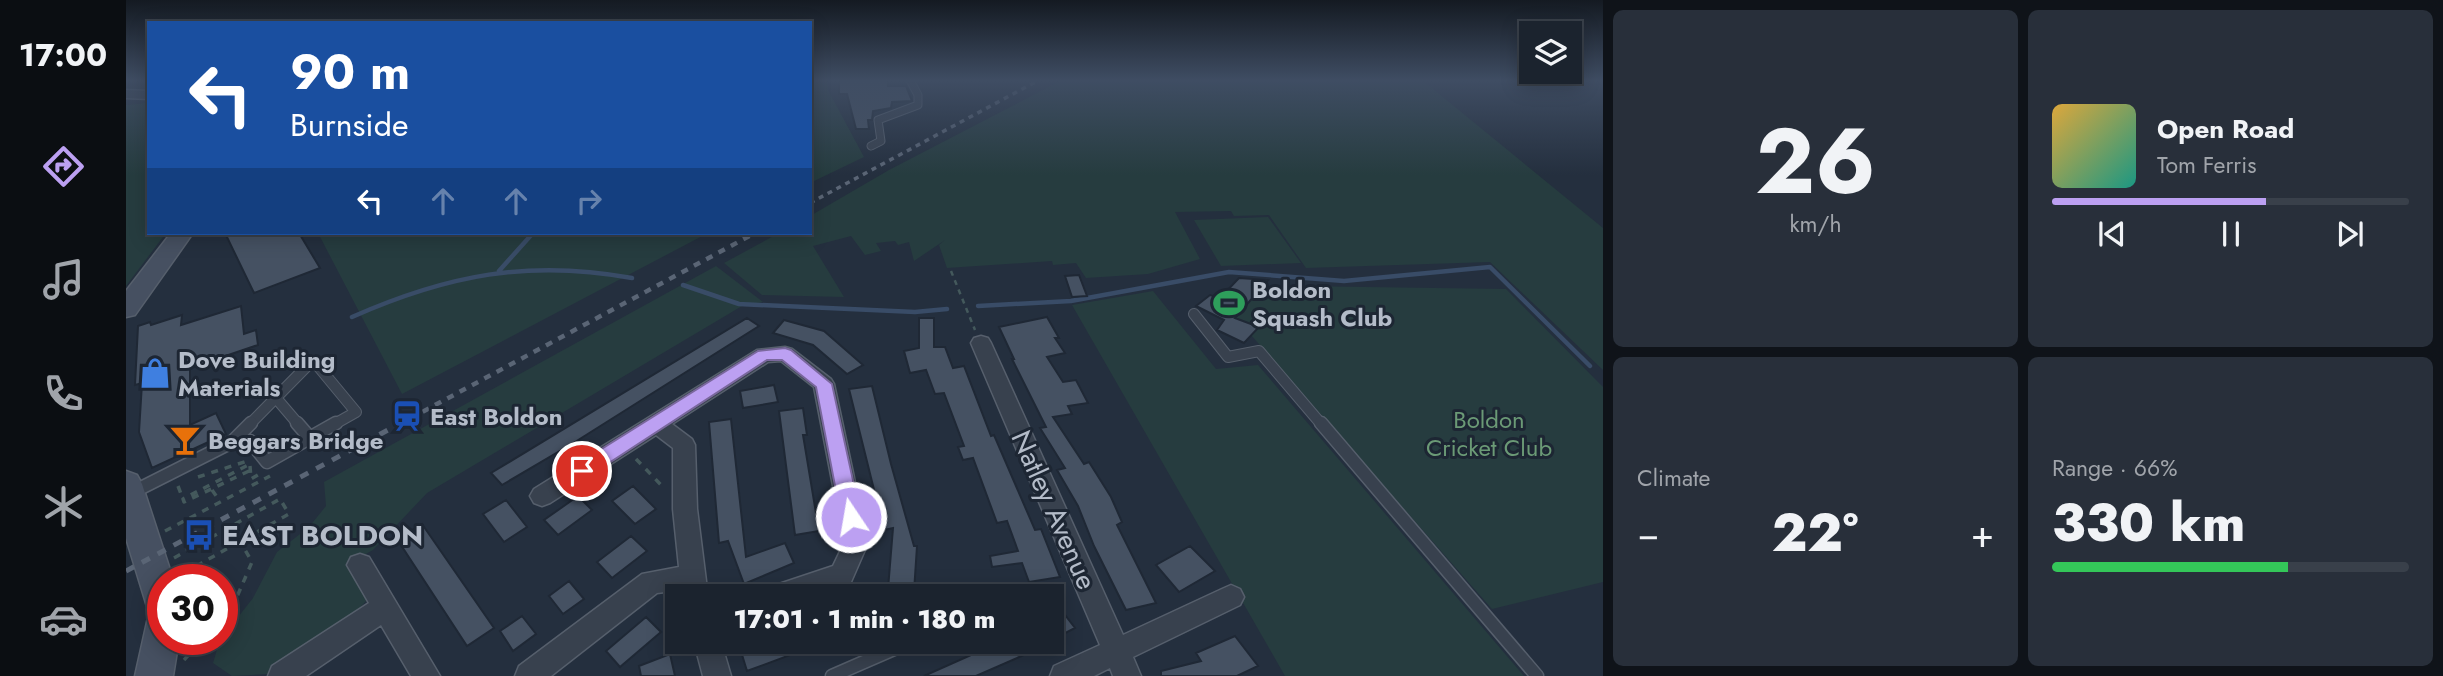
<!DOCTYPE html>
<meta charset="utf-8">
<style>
:root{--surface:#1b232e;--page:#282f3a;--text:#f1f3f6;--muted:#a0a4aa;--line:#39404a;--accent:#bca0f2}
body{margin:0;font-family:Jost,sans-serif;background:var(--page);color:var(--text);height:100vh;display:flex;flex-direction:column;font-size:26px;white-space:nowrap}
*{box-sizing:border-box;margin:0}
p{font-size:23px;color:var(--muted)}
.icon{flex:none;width:38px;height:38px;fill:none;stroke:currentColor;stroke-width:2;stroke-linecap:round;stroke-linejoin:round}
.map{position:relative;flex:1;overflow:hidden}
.details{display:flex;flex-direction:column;gap:10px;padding:10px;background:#0f1319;width:840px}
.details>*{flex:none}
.hud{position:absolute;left:21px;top:21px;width:665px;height:214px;border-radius:0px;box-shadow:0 4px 18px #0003,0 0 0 2px var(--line);background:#1a4fa0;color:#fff;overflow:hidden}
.tools{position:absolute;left:1393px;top:21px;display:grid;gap:14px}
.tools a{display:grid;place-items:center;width:63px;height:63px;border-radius:0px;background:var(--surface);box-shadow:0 4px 18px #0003,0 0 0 2px var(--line);font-size:35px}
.speed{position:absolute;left:21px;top:564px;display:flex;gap:14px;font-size:35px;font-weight:700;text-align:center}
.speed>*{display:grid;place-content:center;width:91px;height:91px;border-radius:50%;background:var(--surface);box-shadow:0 4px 18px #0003,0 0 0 2px var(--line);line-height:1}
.speed .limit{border:10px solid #d22;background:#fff;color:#111}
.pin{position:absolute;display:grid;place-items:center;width:60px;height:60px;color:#fff;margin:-30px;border:4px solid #fff;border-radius:50%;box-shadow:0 2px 7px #0007}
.me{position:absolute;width:77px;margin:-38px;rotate:348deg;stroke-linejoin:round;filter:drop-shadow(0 0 5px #0008)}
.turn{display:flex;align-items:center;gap:24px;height:147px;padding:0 28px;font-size:32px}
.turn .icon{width:91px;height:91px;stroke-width:2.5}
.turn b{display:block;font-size:49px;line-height:60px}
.lanes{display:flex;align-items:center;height:66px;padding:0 28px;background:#0003;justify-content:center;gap:35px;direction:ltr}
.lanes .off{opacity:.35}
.big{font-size:52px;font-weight:800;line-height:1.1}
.details .tile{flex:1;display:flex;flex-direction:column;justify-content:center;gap:10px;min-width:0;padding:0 24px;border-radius:10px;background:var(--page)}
.details .dial{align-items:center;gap:0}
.dial b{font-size:91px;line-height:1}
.song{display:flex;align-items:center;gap:21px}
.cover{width:84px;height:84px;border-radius:10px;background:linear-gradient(135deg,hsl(40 70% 55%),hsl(170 70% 35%))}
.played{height:7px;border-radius:4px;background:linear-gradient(90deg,var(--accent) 60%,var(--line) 60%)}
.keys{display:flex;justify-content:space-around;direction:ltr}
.heat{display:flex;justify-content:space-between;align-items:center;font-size:38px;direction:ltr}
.charge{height:10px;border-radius:5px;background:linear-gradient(90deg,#34c759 66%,var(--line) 0)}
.details .tiles{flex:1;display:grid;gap:10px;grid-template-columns:repeat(2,1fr)}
.trip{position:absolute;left:539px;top:584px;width:399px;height:70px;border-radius:0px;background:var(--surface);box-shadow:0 4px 18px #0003,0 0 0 2px var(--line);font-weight:800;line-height:70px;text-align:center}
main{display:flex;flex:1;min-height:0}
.menu{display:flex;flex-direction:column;width:126px;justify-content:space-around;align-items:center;background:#0b0e12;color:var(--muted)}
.menu .icon{width:49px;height:49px}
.menu .current{color:var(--accent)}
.menu b{font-size:32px;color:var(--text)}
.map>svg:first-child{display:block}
.green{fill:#263c3f}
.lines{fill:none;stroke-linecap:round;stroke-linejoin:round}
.stream{stroke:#394c67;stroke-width:4.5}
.building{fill:#455162;stroke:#1f2835;stroke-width:2}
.service-far2-casing{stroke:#565f6c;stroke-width:9}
.service-far1-casing{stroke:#565f6c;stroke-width:12}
.service-casing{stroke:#565f6c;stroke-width:15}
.minor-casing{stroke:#565f6c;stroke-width:3}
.secondary-casing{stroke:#565f6c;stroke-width:3}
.path-far1{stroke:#44595c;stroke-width:2.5;stroke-dasharray:5 5;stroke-linecap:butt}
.path{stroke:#44595c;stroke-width:3.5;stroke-dasharray:7 7;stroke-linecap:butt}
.service-far2{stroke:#38414e;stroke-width:7}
.service-far1{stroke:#38414e;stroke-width:10}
.service{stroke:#38414e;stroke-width:12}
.minor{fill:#38414e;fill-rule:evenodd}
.secondary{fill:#465061;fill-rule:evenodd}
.rail-far2{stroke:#5a6575;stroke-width:3.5;stroke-dasharray:5 5;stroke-linecap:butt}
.rail-far1{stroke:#5a6575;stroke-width:4.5;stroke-dasharray:7 7;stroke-linecap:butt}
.rail{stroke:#5a6575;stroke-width:5;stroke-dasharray:9 9;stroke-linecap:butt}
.route{fill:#bca0f2;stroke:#7a689d;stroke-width:2}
.labels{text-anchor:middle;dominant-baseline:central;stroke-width:6;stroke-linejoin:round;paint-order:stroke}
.poi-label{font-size:24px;font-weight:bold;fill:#b4bcc9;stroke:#1d2633;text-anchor:start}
.park-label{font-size:24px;fill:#6b9a76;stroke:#1d2633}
.near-street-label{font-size:28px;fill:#b4bcc9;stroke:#1d2633}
.near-poi-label{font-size:28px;font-weight:bold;fill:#b4bcc9;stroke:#1d2633;text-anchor:start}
</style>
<main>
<nav class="menu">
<b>17:00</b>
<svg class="icon current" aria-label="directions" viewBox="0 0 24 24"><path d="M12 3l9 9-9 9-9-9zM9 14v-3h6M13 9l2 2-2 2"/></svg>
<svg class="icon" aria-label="music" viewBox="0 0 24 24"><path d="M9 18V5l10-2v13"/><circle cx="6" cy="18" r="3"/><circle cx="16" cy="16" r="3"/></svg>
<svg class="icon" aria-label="phone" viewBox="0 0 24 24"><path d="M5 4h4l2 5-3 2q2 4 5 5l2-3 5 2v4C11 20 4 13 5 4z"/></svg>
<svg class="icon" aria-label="climate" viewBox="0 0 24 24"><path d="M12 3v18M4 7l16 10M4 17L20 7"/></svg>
<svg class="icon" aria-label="car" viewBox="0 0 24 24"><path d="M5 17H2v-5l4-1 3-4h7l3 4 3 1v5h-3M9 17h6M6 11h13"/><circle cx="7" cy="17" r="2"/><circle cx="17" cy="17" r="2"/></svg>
</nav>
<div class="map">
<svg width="1477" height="676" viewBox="0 0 1477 676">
<rect width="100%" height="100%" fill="#242f3e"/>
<path class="green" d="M684,80H701L702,90L738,157L684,183Z
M936,80H1296L1477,228V370L1364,262L1180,268L1143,215L1108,216L1105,211L1049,212L1074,259L1022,274L960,278L950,263L927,265L926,261L821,268L813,245L819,240L788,261L783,242L772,245L769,241L750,243L755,251L739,255L725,236L687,246L718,297L636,295L598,263L653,233H684V216L763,170Z
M23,103V233H40L0,286V105Z
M1142,217L1175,263L1095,266L1068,220Z
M192,233H582L276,394Z
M590,266L637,302L616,306L301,493L247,550L225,562L240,601L229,613L142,674L106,676L87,663L94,640L127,598L151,552L183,527L200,506L198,482Z
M1170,286L1380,289L1477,387V582L1366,609L1125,335L1132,327L1109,318L1133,290L1171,293Z
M1027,291L1090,369L1132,365L1398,676H1159L946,305Z"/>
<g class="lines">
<path class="stream" d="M373,271L407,233
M557,285L613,304L789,312L821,309
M852,306L945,301L1103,272L1218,281L1364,267L1464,366
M226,317C321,275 403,259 506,278"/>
</g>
<path class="building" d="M713,80H762V86H780L786,101L766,102L765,108L747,111L746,120H742L743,129H730L721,94H713Z
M99,233H173L194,268L128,293Z
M953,275L961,296L946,297L939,276Z
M1113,278L1142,280L1109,318L1133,327L1118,343L1091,330L1098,320L1070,306L1084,295L1094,298Z
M115,306L118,334L130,330L132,345L64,368V425L90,413L100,434L26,468L13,432L16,383L9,385L12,326L24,322L25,325L56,315L55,325Z
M921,317L933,338H929L939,353L921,357L937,382L950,380L962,403L942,406L946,414L927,417L958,464L963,462L985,497L996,522L991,525L1030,603L1000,610L968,546L952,506L931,470L939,468L914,428L920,427L886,359H888L873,327Z
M621,318L633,326L449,442L376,485L365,473Z
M793,318H808V347H819L827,368L838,366L865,436L868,435L909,530L915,529L934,577L903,582L896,563L866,567L864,556L892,551L881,521L871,523L847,458L837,460L832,447L838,446L818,393L809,394L800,370L784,373L778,351L793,348Z
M658,320L698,331L737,365L721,374L687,345L647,333Z
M648,385L652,402L617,408L614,391Z
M746,386L765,464L788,546H791L788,592L762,589L767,528L758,530L723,389Z
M677,408L681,435H677L693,531L669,535L653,411Z
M605,419L620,557L659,543L668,563L618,584L602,541L593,543L583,422Z
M507,486L530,509L509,524L486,501Z
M452,496L466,510L432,535L418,520Z
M380,500L401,527L378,542L357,514Z
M296,524L368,628L341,646L271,539Z
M505,536L521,551L486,578L471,562Z
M1064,546L1089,571L1053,592L1030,565Z
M443,581L458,599L437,614L423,596Z
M926,598L949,628L926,640Z
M396,616L410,634L387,651L374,631Z
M520,617L535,632L494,667L480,651Z
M1109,636L1132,666L1111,676H1035V671L1075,661L1070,653Z
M622,642H663L667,654L621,671L613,645Z
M849,642H902L907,651L850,676H798L854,651Z
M544,654L549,676H515L513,666Z"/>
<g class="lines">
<defs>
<path id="service-far2" d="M745,146L755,141L752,120L792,105V95L784,80"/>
<path id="service-far1" d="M1068,314L1102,357L1133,351L1196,425
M150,398L173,425
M123,425L187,360L230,412L207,425"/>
<path id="service" d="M171,423L184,438
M1195,423L1411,676
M106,442L125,423
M106,442L124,441L141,462L210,423
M7,492L106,442
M706,676L784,642"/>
<path id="minor" d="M0,90L23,91V99L0,98Z
M855,336L862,338L865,343L997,635L1096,589L1105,585L1114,589L1118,597L1114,605L1007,657L1015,676H987L984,668L968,676H924L928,666L974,645L845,343L848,338Z
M659,347L666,349L705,379L708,384L742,543L725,582L682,597H634L638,589L707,566L718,543L688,387L655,361L642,362L546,424L566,439L569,445L571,509L582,597H556L555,590L531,593L425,676H389L393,666L516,574L553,567L547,509V448L530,435L424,503L416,506L408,503L404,496L408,489L631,350Z
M234,554L243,557L314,676H285L255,625L180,676H142L146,666L243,603L221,565L225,557Z
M568,642H595L605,676H577Z"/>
<path id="secondary" d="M45,233H67L9,315L0,317V291Z
M0,471L11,475L16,484L47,579H37V639H53L47,676H9L23,613L0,538Z"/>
</defs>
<use href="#service-far2" class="service-far2-casing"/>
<use href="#service-far1" class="service-far1-casing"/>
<use href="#service" class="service-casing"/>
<use href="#minor" class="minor-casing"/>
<use href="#secondary" class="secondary-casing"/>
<path class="path-far1" d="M825,271L849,330"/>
<path class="path" d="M510,459L539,489
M124,466L125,479L135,473
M123,471L58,502L57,499L124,464
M72,477L121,461
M52,486L57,499
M86,490L91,497
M39,531L144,476
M48,558L154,499L163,514L56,574
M54,570L58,579
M96,618L107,606L126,562L108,531
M58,660L77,639"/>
<use href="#service-far2" class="service-far2"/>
<use href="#service-far1" class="service-far1"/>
<use href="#service" class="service"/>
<use href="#minor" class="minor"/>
<use href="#secondary" class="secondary"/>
<path class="rail-far2" d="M684,203L913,80"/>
<path class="rail-far1" d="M272,425L629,233"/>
<path class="rail" d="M0,571L275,423"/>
</g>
<linearGradient id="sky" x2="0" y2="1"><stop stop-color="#141a22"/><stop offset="0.46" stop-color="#3f4d63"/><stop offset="1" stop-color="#3f4d63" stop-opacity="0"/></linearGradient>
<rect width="1477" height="175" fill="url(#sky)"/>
<path class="route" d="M659,348L665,350L706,384L735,517L732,523L725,525L718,523L715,517L690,387L656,360H641L463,476L456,478L450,476L447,471L450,465L632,351Z"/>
<defs>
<symbol id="stadium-bare" viewBox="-9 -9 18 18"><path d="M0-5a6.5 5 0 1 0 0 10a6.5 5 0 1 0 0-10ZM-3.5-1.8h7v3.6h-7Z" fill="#2e9e5b" stroke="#1d2633" stroke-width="2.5" paint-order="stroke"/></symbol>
<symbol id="shop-bare" viewBox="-9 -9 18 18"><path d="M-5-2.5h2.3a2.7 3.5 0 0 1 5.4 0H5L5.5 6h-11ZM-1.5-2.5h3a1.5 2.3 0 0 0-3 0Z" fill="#3f7fe0" stroke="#1d2633" stroke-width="2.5" paint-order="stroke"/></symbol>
<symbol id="station-bare" viewBox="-9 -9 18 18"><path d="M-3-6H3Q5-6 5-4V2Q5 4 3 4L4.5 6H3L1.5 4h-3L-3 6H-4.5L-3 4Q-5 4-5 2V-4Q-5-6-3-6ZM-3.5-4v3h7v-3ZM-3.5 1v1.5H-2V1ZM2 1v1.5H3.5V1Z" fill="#1a4fb4" stroke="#1d2633" stroke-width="2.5" paint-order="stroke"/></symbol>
<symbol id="bar-bare" viewBox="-9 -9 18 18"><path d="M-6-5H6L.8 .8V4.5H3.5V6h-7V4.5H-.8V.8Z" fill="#e8710a" stroke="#1d2633" stroke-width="2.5" paint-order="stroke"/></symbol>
<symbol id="bus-bare" viewBox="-9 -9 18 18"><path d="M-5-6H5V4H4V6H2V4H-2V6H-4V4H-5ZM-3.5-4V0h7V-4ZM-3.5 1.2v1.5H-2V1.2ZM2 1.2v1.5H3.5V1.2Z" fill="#1a4fb4" stroke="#1d2633" stroke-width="2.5" paint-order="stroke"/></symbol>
</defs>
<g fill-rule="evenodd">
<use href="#stadium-bare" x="1081" y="281" width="44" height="44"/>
<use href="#shop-bare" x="7" y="351" width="44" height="44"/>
<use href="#station-bare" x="259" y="394" width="44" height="44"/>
<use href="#bar-bare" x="37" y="418" width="44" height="44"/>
<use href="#bus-bare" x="51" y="513" width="44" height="44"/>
</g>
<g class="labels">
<g class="poi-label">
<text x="1126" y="289">Boldon<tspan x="1126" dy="28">Squash Club</tspan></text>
<text x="52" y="359">Dove Building<tspan x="52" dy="28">Materials</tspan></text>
<text x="304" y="416">East Boldon</text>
<text x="82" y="440">Beggars Bridge</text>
</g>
<g class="park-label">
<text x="1363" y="419">Boldon<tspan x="1363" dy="28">Cricket Club</tspan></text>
</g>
<g class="near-street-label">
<text transform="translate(928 510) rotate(66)">Natley Avenue</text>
</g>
<g class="near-poi-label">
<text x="96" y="535">EAST BOLDON</text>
</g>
</g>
</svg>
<div class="tools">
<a><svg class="icon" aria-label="layers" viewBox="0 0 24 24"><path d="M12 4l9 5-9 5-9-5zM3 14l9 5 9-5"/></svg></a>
</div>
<div class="speed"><div class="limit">30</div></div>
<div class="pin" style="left:456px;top:471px;background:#d93025"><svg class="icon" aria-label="arrive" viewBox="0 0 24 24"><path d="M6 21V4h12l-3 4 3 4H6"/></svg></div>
<svg class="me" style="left:725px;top:517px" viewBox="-20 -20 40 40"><circle r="17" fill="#bca0f2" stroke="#fff" stroke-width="3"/><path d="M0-11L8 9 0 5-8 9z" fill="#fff"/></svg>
<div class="trip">17:01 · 1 min · 180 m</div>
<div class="hud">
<div class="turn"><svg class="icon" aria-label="left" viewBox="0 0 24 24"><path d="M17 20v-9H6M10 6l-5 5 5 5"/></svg><div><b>90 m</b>Burnside</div></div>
<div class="lanes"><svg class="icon" aria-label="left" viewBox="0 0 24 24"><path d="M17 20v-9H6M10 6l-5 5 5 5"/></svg><svg class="icon off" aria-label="ahead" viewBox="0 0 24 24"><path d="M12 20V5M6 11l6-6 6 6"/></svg><svg class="icon off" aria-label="ahead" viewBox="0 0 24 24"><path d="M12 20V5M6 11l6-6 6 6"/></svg><svg class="icon off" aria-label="right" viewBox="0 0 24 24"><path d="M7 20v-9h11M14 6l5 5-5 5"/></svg></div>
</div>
</div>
<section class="details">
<div class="tiles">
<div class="tile dial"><b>26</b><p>km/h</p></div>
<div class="tile">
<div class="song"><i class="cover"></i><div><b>Open Road</b><p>Tom Ferris</p></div></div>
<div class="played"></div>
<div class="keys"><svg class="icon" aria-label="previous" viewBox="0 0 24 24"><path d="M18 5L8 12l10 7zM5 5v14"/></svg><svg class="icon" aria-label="pause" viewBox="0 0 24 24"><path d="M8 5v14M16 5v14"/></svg><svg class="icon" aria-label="next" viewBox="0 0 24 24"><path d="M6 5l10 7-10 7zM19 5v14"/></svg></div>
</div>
<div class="tile"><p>Climate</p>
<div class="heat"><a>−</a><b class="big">22°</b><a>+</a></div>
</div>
<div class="tile"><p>Range · 66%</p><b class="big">330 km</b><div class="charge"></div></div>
</div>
</section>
</main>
